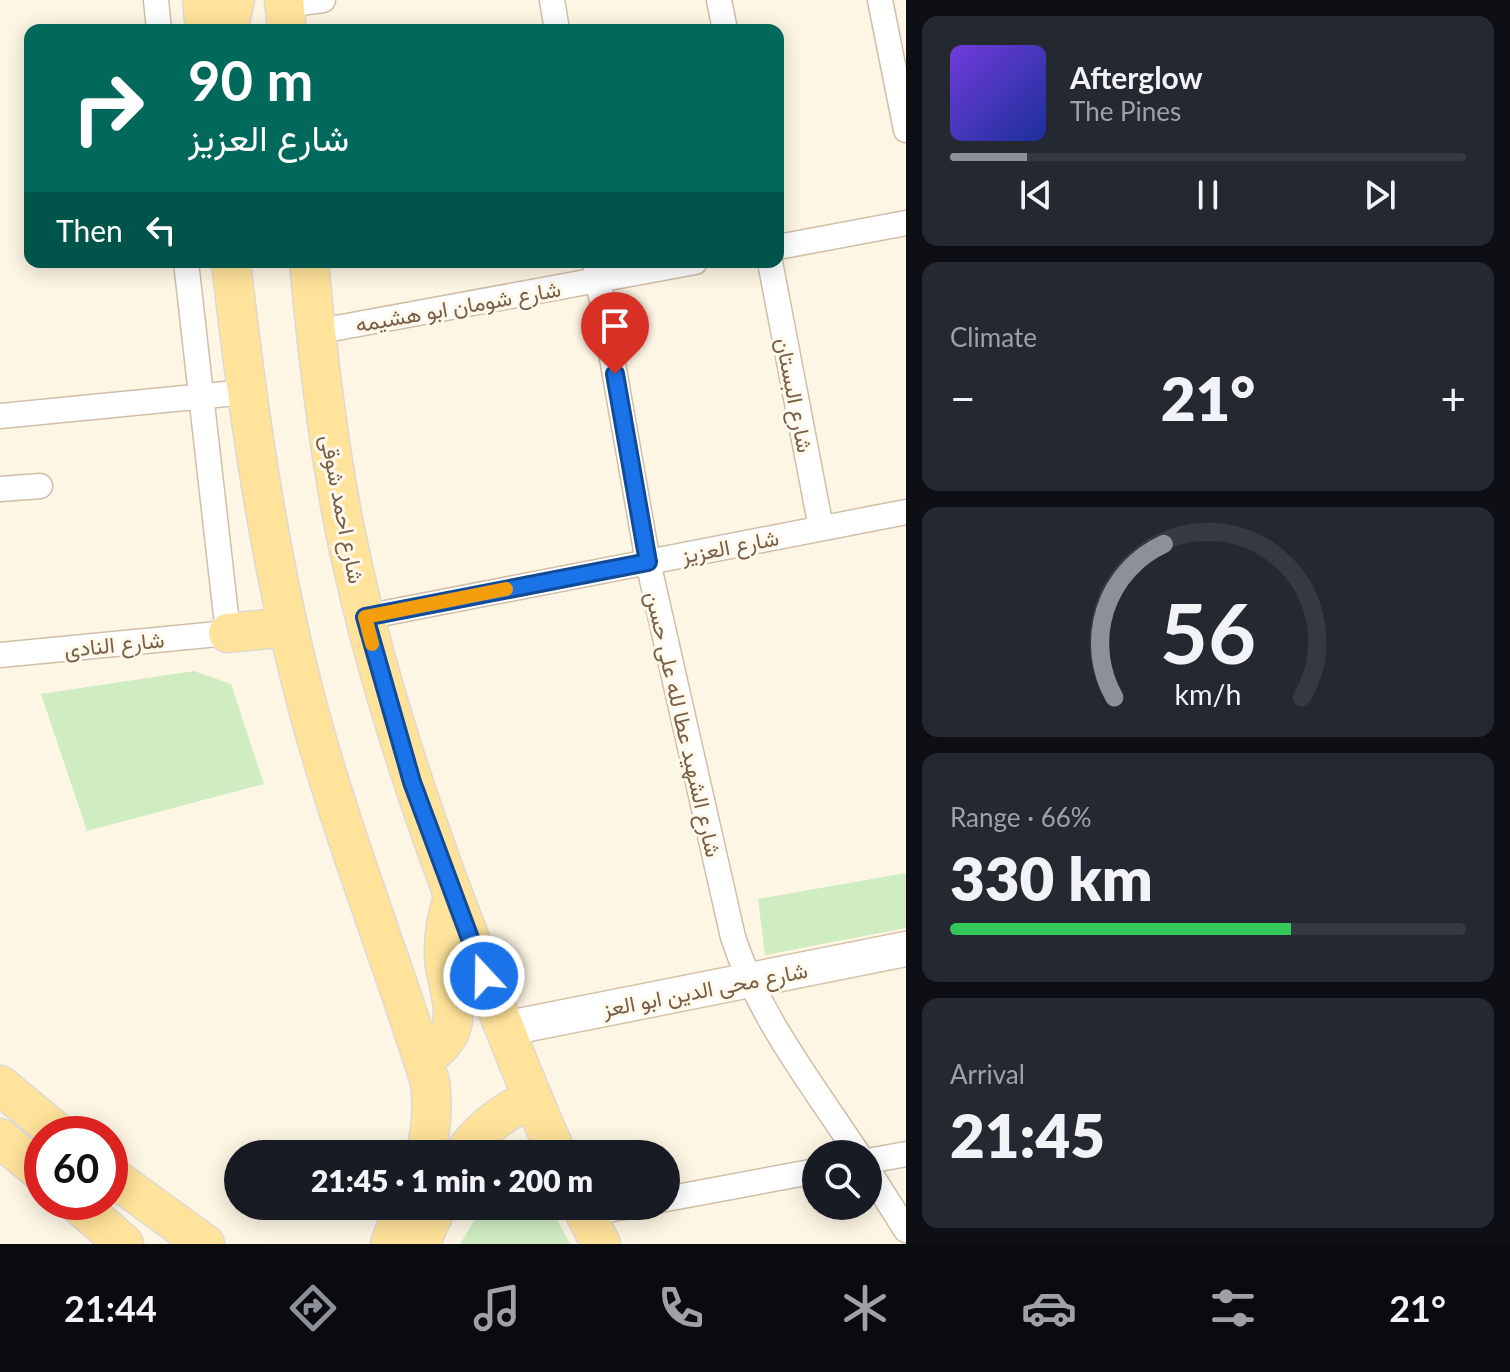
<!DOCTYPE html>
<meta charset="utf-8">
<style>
:root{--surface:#171b24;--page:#242831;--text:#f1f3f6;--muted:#9ea1a6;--line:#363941;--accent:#8c9099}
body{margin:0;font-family:Lato,Vazirmatn,sans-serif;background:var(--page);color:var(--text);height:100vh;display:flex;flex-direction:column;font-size:30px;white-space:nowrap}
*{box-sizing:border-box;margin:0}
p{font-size:26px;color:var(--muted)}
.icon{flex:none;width:44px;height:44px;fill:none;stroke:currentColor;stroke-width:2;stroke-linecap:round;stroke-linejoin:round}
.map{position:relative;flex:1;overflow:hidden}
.side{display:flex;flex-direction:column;gap:16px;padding:16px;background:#0d0f14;width:604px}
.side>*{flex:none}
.hud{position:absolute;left:24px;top:24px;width:760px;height:244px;border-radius:16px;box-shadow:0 4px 20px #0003;background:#00695c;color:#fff;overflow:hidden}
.tools{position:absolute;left:802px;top:1140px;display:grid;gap:16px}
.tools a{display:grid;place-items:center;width:80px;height:80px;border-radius:50%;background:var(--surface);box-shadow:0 4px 20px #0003;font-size:40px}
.speed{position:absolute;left:24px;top:1116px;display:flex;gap:16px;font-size:40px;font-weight:700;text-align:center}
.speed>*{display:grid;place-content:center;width:104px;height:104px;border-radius:50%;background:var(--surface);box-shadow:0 4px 20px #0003;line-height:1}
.speed .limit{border:12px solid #d22;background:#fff;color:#111}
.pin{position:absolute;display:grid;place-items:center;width:68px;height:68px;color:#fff;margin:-82px -34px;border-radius:50% 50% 50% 0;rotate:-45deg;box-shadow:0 0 8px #0007}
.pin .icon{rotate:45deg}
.me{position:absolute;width:88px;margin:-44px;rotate:339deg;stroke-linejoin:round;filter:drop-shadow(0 0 6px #0008)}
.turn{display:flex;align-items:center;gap:28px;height:168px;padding:0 32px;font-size:36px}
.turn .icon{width:104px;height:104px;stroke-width:2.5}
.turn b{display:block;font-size:56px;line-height:68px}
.then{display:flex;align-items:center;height:76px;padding:0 32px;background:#0003;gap:16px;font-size:30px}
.big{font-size:60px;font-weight:800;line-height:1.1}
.side .tile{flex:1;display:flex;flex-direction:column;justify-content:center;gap:12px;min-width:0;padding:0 28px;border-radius:16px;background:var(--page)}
.side .dial{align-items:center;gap:0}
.dial svg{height:208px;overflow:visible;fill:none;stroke:var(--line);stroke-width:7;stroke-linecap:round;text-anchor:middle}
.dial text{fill:var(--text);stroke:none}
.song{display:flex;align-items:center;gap:24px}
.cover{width:96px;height:96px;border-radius:12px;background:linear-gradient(135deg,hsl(260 70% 55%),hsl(230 70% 35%))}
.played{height:8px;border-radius:4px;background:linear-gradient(90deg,var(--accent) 15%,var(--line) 15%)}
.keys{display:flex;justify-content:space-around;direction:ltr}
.heat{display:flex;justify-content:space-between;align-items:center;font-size:44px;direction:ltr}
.charge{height:12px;border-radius:6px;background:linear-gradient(90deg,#34c759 66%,var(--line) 0)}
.trip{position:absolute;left:224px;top:1140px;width:456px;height:80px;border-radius:40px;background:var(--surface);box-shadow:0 4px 20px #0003;font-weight:800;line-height:80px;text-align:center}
.tabs{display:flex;height:128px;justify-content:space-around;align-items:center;background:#090b0e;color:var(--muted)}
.tabs .icon{width:56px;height:56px}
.tabs .active{color:var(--accent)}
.tabs b{font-size:36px;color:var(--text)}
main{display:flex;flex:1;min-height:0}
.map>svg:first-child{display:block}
.green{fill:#cfedc1}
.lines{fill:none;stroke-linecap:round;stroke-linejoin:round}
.street-casing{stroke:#d0bea9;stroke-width:27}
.secondary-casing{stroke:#d6c1a9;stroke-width:37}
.primary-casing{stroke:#dfd8d3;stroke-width:41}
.street{stroke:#fff;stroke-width:24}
.secondary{stroke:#fff;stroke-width:34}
.primary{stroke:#ffe39a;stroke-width:38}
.route-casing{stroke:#114b97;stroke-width:20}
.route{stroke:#1a73e8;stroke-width:14}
.slow{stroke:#f59e0b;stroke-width:14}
.labels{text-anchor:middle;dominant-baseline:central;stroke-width:6;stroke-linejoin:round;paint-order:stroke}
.street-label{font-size:22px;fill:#795e47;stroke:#fff9ec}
</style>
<main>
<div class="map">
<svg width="906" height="1244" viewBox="0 0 906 1244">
<rect width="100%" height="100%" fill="#fef6e4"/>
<path class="green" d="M194,671L231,684L264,784L87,831L41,694Z
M906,873V928L765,955L758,899Z
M483,1206H550L570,1244H460Z"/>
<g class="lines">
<defs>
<path id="street" d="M156,0L159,30
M552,0L557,30
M719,0L725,30
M880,0L906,130
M285,5L323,0
M778,247L906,223
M595,262L648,562L733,937C759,1017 812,1084 858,1154
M770,262L821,528
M315,332L695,262
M0,416L246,392
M0,489L40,486
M365,617L906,512
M0,655L228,633L186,262
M868,1161L906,1154
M868,1170L906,1230
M666,1199L816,1171
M585,1214L629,1206"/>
<path id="secondary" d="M504,1029L906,949"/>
<path id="primary" d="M202,0L205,30
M284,0L287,30
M228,30L235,0
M231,262C248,412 269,562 308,708C342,835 391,957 430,1082C433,1107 432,1129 425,1154
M309,262C317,350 327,438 344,525C373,670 420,810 473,947C500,1017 526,1086 557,1154
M228,633L288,627
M423,1059C467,1031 452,1007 445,965C442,942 446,919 453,897
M0,1085L59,1134
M0,1138L42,1173
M463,1154C482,1128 503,1111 532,1099
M110,1175L205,1244
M76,1202L124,1244
M581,1206L601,1244
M390,1244L404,1206
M420,1244L437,1206"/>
</defs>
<use href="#street" class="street-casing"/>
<use href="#secondary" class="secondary-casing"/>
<use href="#primary" class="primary-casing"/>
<use href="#street" class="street"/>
<use href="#secondary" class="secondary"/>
<use href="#primary" class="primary"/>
</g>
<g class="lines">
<defs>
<path id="route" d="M484,976L412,782L365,617L648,562L615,374"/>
</defs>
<use href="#route" class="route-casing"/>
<use href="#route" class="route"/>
<path class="slow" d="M372,644L365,617L506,589"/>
</g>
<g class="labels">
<g class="street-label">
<text transform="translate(458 306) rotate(-10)">شارع شومان ابو هشيمه</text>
<text transform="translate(795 395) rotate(79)">شارع البستان</text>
<text transform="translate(343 509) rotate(79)">شارع احمد شوقى</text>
<text transform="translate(730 546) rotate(-11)">شارع العزيز</text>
<text transform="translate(114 644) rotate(-6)">شارع النادى</text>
<text transform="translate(684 724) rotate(77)">شارع الشهيد عطا لله على حسن</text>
<text transform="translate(705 989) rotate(-11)">شارع محى الدين ابو العز</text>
</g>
</g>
</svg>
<div class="tools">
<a><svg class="icon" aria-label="search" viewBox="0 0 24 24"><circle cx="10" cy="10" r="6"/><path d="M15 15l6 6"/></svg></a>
</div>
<div class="speed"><div class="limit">60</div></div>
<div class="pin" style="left:615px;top:374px;background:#d93025"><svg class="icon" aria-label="arrive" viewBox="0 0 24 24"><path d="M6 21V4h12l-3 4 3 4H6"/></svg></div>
<svg class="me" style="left:484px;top:976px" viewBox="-20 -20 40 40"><circle r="17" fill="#1a73e8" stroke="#fff" stroke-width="3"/><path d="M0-11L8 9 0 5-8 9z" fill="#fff"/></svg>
<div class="trip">21:45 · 1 min · 200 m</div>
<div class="hud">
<div class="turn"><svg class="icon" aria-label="right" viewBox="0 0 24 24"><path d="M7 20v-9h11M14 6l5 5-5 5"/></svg><div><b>90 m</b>شارع العزيز</div></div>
<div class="then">Then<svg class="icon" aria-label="left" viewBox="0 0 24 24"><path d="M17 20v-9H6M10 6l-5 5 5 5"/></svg></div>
</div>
</div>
<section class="side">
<div class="tile">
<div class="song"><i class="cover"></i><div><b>Afterglow</b><p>The Pines</p></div></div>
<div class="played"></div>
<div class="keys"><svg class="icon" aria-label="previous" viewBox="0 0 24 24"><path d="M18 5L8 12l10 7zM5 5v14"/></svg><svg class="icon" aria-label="pause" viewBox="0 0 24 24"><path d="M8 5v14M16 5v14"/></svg><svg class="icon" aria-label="next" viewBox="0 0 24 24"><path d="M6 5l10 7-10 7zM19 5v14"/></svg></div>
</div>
<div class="tile"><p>Climate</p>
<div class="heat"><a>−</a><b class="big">21°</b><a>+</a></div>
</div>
<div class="tile dial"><svg viewBox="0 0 100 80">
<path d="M14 69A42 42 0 1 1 86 69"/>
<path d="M14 69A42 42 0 0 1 33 10" stroke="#8c9099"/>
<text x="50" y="56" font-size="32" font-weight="700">56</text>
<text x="50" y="72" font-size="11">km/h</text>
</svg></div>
<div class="tile"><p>Range · 66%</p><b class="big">330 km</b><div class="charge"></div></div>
<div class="tile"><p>Arrival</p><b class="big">21:45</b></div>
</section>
</main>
<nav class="tabs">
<b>21:44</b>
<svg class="icon active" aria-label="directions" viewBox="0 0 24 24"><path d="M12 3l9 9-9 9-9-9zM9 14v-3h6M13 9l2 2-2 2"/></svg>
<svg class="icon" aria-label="music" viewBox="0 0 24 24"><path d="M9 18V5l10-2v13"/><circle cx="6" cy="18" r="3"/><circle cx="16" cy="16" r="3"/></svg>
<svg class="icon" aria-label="phone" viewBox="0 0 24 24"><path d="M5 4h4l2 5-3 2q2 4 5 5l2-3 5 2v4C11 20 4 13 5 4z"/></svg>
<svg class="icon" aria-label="climate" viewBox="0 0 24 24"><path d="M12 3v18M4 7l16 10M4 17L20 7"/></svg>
<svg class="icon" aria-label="car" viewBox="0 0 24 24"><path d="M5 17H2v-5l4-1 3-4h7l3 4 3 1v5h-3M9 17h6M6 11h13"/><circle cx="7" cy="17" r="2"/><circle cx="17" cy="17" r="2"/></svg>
<svg class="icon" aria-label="filters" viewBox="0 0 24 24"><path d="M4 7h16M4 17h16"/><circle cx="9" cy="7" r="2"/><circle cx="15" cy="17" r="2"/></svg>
<b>21°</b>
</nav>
